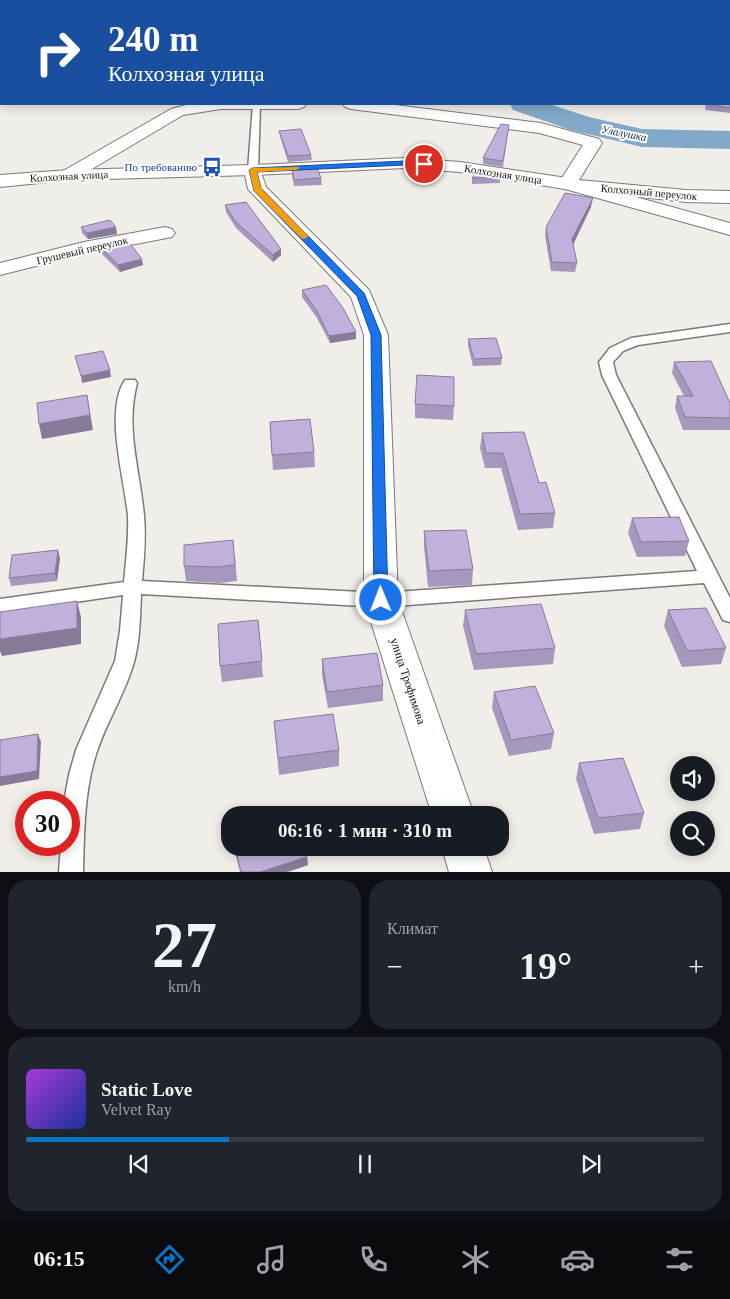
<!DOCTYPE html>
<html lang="ru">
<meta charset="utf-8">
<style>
:root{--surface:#171b24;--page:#20242c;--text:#f1f3f6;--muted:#9ea1a6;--line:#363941;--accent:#0b74bf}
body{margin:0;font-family:Georgia,serif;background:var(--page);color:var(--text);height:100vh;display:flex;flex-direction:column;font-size:19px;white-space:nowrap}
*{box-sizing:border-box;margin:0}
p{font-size:16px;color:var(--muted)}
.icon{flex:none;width:28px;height:28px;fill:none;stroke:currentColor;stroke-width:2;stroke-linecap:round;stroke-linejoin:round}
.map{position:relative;height:872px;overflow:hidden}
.details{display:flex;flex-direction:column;gap:8px;padding:8px;background:#0d0f14;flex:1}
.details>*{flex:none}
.top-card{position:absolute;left:0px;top:0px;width:730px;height:105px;box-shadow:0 2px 12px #0003;background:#1a4fa0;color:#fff;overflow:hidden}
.buttons{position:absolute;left:670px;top:756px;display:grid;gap:10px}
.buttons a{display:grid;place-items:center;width:45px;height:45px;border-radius:50%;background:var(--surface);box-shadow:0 2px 12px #0003;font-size:25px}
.speed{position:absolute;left:15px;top:791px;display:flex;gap:10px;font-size:25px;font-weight:700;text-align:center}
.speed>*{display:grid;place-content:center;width:65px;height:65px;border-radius:50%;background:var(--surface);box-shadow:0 2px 12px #0003;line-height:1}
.speed .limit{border:8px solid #d22;background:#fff;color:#111}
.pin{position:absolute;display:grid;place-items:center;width:42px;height:42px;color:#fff;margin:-21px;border:2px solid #fff;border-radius:50%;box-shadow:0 1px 5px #0007}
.me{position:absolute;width:55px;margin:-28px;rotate:359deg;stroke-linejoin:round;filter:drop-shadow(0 0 4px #0008)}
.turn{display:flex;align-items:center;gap:18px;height:105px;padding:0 25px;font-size:22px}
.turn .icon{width:65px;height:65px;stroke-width:2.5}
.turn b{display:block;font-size:35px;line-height:42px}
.big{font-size:38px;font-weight:700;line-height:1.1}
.details .card{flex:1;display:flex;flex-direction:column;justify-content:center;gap:8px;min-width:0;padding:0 18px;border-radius:20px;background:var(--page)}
.details .dial{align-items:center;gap:0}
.dial b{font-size:65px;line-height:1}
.song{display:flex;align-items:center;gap:15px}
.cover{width:60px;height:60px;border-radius:8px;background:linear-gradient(135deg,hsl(280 70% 55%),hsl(230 70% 35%))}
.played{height:5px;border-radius:2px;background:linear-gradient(90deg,var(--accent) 30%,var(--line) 30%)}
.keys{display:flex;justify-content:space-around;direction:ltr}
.heat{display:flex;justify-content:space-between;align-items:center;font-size:28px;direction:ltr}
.details .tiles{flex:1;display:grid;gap:8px;grid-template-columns:1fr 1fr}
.card:last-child{grid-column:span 2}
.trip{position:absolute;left:221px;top:806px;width:288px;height:50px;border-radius:20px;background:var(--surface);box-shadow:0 2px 12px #0003;font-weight:700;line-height:50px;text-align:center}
.tabs{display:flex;height:80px;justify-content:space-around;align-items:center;background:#090b0e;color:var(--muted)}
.tabs .icon{width:35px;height:35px}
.tabs .selected{color:var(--accent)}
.tabs b{font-size:22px;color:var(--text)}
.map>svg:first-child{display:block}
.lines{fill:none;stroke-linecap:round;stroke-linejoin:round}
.river{fill:#83a9c8;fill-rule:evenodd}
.service-casing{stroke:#7c7976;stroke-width:3}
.minor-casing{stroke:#7c7976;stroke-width:2}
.tertiary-casing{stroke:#7c7976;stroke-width:2}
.service{fill:#fff;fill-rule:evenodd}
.minor{fill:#fff;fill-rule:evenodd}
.tertiary{fill:#fff;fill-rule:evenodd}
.wall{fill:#a498bc}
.shaded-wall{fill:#867c99}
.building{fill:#bfb1db;stroke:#867c99}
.route{fill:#1a73e8;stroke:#114b97}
.slow{fill:#f59e0b}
.labels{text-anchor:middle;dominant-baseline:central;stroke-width:4;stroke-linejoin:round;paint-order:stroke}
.far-water-label{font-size:11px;font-style:italic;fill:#0d2c43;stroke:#fff}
.far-transit-label{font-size:11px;fill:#164399;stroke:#fff;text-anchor:end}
.far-street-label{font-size:11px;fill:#161413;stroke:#fff}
.street-label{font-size:12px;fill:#161413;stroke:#fff}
</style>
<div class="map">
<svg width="730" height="872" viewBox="0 0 730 872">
<rect width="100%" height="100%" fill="#f1ede9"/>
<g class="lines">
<path class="river" d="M0,88H1V104H0Z
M510,104H549L589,117L642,129L730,131V149L642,147L571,130L513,110Z"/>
<defs>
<path id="service" d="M253,104L260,105L258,170L253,173L248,170Z
M730,324V332L638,345L623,351L613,362L616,375L730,598V622L723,620L704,583L381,607L141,594C140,617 140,640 134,662C124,697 103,727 94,761C84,797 84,835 83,872H59L61,845H69V802H64L69,775L76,750L115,661L120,631L123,595L0,613V599L124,582C126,560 129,538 128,516C125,481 104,411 125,380H135L137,383C125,429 140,470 144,516C146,538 144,559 142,581L381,593L697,571L602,375L599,362L610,348L631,338Z"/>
<path id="minor" d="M190,104H306L304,107L298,109H221L183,115L75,179L69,180L63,179L60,175L63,171L171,109Z
M343,104H387L541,123L599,139L602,143L579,180L686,190L730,191V203L686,202L560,188L558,184L583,145L539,133L351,109L345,107Z
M253,165L259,166L266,187L369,290L388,335L398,600L474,815H432L364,600V335L351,297L248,189L244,170L247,166Z
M165,227L172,229L175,233L172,237L84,254L0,275V263L84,242Z
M442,848H484L492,872H449Z"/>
<path id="tertiary" d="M405,158L460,162L567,178L730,223V235L565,189L460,172L405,168L253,175L69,180L0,187V175L69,170L253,165Z"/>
</defs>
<use href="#service" class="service-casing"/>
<use href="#minor" class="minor-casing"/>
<use href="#tertiary" class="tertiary-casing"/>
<use href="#service" class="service"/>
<use href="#minor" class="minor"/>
<use href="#tertiary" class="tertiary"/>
</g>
<path class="wall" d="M0,0H730V7H729V1H1V32H0V11L1,5H0Z
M730,60V113L705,110L706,104Z
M279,131L311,155L312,160L288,162L280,136Z
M508,131L503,167L483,164V158Z
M292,169L321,178L322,185L294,186L292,175Z
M501,174L500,183L472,184V178Z
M225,205L281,249V255L273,262L236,228L226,212Z
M591,207L573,244L577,263L575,272L551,271L545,236L546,227Z
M81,227L117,234L88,239L82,233Z
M100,246L143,265L120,272L101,253Z
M302,290L356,332V339L330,343L317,318L302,297Z
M468,339L502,358L501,365L473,366L468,346Z
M674,362L730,403V430H683L675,408L677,396H684L672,373Z
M415,404L454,406L453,420L415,418Z
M270,422L314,452L315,467L273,470Z
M482,433L539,483L555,513L553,528L518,530L501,468H485L480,448Z
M632,518L689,541L685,556L637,557L628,533Z
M424,531L473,569L472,585L428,587L424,547Z
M235,556L237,581L219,583L186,581L184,566Z
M60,558L57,581L11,586L9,578Z
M465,610L555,648L553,664L474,670L463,626Z
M668,610L726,648L721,664L682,667L664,626Z
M258,620L263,677L222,682L220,666Z
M322,659L383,685V701L328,708L322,675Z
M494,692L554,733L551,749L509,756L492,708Z
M274,721L339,750V766L279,775Z
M579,763L644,813L640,829L594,834L576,779Z
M234,848H304L307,857L308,865L287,872H240Z"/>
<path class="shaded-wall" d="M593,198L591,207L571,249L572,239Z
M116,227L117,234L88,239L87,233Z
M281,249V255L273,262V255Z
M142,259L143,265L120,272L118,265Z
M356,332V339L330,343L329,336Z
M110,370L111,377L82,383L81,376Z
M87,395L93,430L42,439L39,424Z
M58,550L60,558L57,581L55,573Z
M77,601L81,617V644L2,656L0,651V639Z
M38,734L41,742L39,779L0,786V777Z
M307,857L308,865L287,872H260Z"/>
<path class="building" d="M0,0H730V3L729,2V1H0Z
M1,5V28L0,27V11Z
M729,12L730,13V50L729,51Z
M729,60H730V108L707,104H729Z
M501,124L509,125L503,161L483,158Z
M301,129L311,155L288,156L279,131Z
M317,168L321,178L294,180L292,169Z
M477,171L501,174V177L472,178Z
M565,193L593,198L572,239L577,263L552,262L546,227Z
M246,202L281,249L273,255L235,221L225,205Z
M110,220L116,227L87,233L81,227Z
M128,241L142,259L118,265L100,246Z
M326,285L343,308L356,332L329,336L317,311L302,290Z
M496,338L502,358L474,359L468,339Z
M103,351L110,370L81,376L75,356Z
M711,361L730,403V418L685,417L677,396H693L674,362Z
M417,375L454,377V406L415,404Z
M87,395L90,415L39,424L37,403Z
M310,419L314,452L272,455L270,422Z
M524,432L539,483L546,482L555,513L520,514L503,453H486L482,433Z
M679,517L689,541L641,542L632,518Z
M466,530L473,569L429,571L424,531Z
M233,540L235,565L217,567L184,566V545Z
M58,550L55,573L9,578L12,555Z
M77,601V628L0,639V612Z
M541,604L555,648L476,654L465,610Z
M706,608L726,648L687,651L668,610Z
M258,620L262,661L220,666L218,624Z
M377,653L383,685L327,692L322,659Z
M535,686L554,733L511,740L494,692Z
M333,714L339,750L278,758L274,721Z
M38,734L37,771L0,777V740Z
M623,758L644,813L598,818L579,763Z
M235,848H304L307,857L260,872H241Z"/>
<path class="route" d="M405,161L424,162L427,164L424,166L405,165L257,172L261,188L364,293L381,335L388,600L386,604H376L374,600L371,335L357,296L254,191L249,170L253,168Z"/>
<path class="slow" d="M299,167L300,168L296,170L257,172L261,188L307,235L308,237L304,239L301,238L254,191L249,170L253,168Z"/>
<defs>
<symbol id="bus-bare" viewBox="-9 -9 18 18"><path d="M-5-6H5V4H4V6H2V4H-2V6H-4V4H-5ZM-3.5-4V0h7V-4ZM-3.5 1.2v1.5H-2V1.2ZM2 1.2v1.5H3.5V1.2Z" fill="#1a4fb4" stroke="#fff" stroke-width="2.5" paint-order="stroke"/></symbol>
</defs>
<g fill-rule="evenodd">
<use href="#bus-bare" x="198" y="153" width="28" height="28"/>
</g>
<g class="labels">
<g class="far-water-label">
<text transform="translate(624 133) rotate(11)">Улалушка</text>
</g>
<g class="far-transit-label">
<text x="197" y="167">По требованию</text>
</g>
<g class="far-street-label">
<text transform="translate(503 174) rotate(9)">Колхозная улица</text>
<text transform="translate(69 176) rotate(-3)">Колхозная улица</text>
<text transform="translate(649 192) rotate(5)">Колхозный переулок</text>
<text transform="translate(82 250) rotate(-13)">Грушевый переулок</text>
</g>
<g class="street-label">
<text transform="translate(408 681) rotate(72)">улица Трофимова</text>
</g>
</g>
</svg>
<div class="buttons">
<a><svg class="icon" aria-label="sound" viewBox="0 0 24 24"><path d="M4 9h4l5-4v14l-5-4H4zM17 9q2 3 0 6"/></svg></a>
<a><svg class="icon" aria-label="search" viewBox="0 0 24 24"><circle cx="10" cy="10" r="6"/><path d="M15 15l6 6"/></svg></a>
</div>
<div class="speed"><div class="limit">30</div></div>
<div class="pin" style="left:424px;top:164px;background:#d93025"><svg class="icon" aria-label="arrive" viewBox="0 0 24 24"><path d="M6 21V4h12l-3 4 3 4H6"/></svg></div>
<svg class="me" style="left:381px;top:600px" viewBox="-20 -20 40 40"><circle r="17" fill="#1a73e8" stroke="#fff" stroke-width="3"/><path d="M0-11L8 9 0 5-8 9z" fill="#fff"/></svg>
<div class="trip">06:16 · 1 мин · 310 m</div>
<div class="top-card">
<div class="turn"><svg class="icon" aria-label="right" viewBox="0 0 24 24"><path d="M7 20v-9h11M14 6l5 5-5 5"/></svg><div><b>240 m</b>Колхозная улица</div></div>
</div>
</div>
<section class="details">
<div class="tiles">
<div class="card dial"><b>27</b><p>km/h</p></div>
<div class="card"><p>Климат</p>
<div class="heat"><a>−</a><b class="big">19°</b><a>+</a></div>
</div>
<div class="card">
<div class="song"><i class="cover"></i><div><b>Static Love</b><p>Velvet Ray</p></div></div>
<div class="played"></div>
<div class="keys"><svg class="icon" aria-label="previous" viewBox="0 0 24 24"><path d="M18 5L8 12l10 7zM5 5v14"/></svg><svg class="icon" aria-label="pause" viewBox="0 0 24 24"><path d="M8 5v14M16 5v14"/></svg><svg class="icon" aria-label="next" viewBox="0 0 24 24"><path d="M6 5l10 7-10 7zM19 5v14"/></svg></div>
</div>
</div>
</section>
<nav class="tabs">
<b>06:15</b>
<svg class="icon selected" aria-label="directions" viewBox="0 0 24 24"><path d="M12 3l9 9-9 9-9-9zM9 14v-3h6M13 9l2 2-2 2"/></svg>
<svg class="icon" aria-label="music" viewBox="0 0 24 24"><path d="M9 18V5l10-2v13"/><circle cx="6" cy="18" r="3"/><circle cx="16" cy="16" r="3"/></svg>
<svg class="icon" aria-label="phone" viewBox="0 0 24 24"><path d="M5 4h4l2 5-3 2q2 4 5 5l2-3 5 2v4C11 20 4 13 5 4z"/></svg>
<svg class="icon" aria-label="climate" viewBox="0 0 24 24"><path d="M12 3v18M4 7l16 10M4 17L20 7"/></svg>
<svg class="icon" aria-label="car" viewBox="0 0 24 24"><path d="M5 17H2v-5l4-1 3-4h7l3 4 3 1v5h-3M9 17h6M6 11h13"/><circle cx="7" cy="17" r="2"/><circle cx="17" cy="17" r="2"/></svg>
<svg class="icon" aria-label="filters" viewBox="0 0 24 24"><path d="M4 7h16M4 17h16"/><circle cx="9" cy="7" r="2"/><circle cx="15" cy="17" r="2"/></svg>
</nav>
